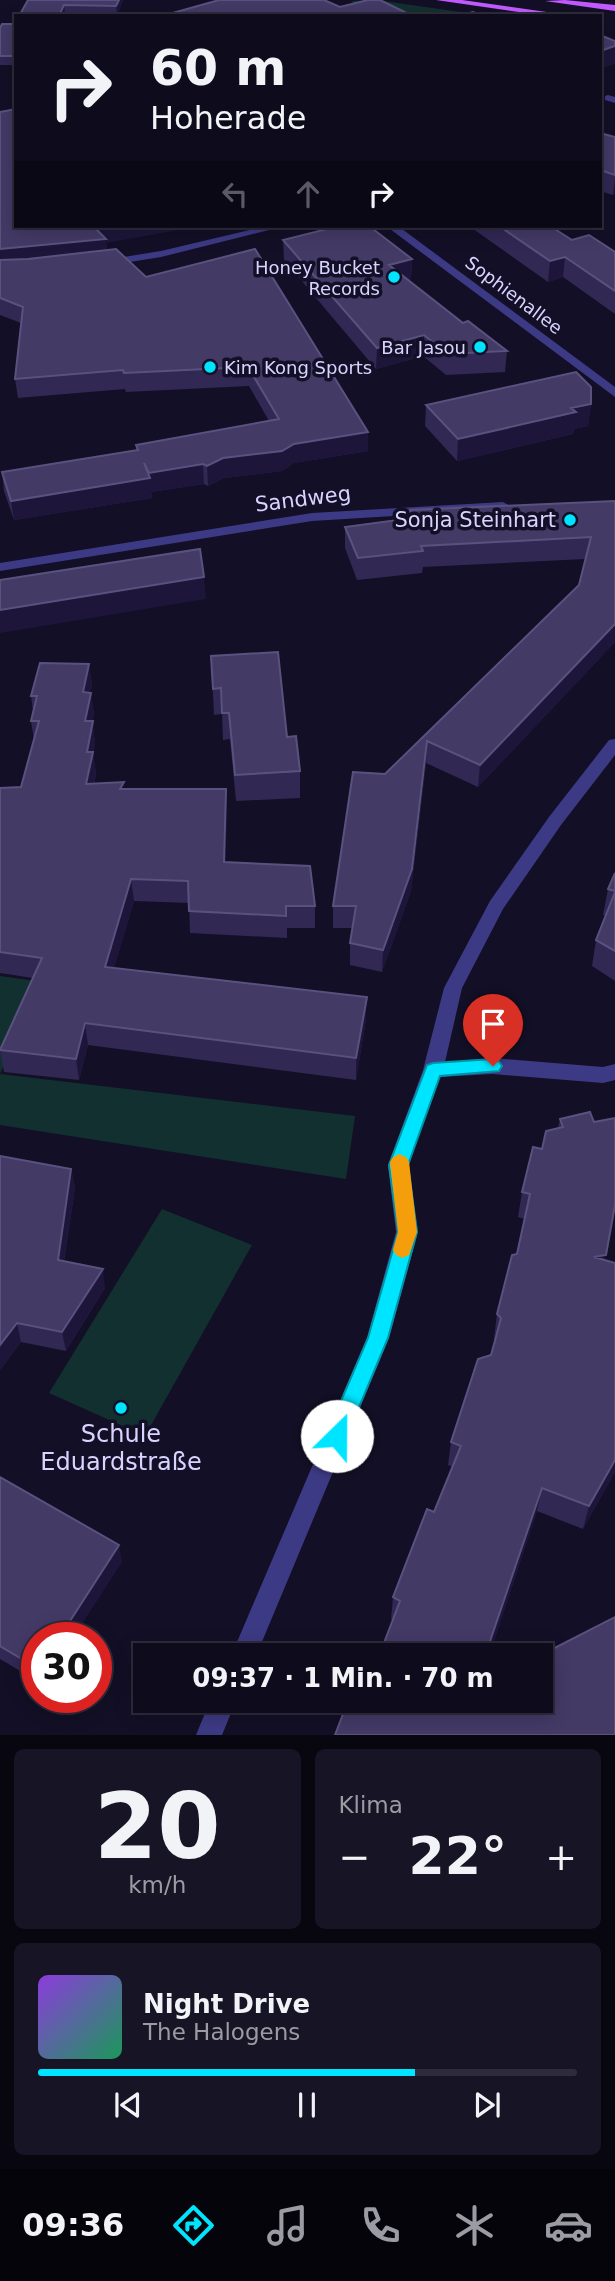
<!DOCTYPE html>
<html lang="de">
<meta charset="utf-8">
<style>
:root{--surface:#0e0b1c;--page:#171425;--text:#f1f3f6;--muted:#9b9ba3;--line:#2e2b3b;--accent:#00e5ff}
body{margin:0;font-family:"DejaVu Sans",sans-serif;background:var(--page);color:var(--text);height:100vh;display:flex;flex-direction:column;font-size:26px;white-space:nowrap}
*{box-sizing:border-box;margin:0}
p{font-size:23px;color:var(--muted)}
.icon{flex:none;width:38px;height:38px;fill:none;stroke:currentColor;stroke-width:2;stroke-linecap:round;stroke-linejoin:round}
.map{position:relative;height:1735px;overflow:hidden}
.side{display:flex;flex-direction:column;gap:14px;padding:14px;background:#08060f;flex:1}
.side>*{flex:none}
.top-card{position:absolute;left:14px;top:14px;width:588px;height:214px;border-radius:0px;box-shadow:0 4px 18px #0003,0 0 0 2px var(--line);background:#0e0b1c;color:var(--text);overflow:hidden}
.speed{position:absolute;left:21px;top:1622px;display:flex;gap:14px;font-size:35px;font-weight:700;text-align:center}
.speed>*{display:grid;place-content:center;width:91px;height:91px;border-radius:50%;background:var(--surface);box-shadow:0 4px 18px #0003,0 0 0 2px var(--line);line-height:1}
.speed .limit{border:10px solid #d22;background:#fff;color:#111}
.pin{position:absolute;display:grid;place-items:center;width:60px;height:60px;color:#fff;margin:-72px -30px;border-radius:50% 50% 50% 0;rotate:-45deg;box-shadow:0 0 7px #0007}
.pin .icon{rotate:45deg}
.me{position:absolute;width:77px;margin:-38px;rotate:23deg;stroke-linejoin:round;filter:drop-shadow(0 0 5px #0008)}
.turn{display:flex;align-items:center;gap:24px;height:147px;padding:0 21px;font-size:32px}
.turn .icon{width:91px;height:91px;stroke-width:2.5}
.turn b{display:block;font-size:49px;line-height:60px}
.lanes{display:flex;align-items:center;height:66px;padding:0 21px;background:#0003;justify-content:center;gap:35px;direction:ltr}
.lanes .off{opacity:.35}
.big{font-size:52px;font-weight:600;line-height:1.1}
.side .tile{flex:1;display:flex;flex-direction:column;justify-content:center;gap:10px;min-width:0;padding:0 24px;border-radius:10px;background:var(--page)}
.side .dial{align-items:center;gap:0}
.dial b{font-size:91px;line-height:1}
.song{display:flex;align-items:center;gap:21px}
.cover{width:84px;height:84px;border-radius:10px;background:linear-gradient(135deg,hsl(270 70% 55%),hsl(150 70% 35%))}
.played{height:7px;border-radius:4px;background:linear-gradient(90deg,var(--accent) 70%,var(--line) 70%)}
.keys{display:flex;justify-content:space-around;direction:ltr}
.heat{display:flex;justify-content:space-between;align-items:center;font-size:38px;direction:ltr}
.side .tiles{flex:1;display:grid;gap:14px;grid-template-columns:1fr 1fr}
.tile:last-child{grid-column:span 2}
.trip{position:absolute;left:133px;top:1643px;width:420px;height:70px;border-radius:0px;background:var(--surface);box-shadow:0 4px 18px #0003,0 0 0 2px var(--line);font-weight:600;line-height:70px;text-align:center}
.dock{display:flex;height:112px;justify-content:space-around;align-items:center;background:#06040b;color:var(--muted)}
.dock .icon{width:49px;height:49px}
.dock .selected{color:var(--accent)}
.dock b{font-size:32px;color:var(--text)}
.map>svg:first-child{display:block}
.green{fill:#12302f}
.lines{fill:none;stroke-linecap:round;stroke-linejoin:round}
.street{fill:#3d3a85;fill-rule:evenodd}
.primary{fill:#c25bff;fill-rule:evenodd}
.wall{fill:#312854}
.shaded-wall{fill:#1d163a}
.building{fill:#433a66;stroke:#5a527e;stroke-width:2}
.route{fill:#00e5ff;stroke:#0095a6;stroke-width:2}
.slow{fill:#f59e0b}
.poi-dot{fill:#00e5ff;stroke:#130f26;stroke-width:2.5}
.labels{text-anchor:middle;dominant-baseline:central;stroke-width:7;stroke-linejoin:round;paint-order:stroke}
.far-poi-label{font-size:18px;fill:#d9d4ff;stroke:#130f26;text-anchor:end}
.far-street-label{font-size:18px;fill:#d9d4ff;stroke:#130f26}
.street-label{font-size:21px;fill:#d9d4ff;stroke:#130f26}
.poi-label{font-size:21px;fill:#d9d4ff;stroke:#130f26;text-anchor:end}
.near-poi-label{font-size:24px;fill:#d9d4ff;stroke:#130f26}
</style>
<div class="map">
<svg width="615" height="1735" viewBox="0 0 615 1735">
<rect width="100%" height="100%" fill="#130f26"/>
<path class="green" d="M376,0L489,16C461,16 369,19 351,1Z
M0,976L44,982L0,1074L355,1116L346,1179L0,1125Z
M162,1209L252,1245L145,1436L49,1393Z"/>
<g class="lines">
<path class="street" d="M608,95L615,97V103L605,100V96Z
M266,226H285L161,257L105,266L99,263L105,260L161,251Z
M386,226H398L615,387V397Z
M503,502L510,506L508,509L312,521L0,571V563L312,513Z
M615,739V755L561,825L503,909L462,988L445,1062L493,1058L603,1067L615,1064V1080L603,1083L493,1074L440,1077L408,1165L418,1232L389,1338L256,1656H231L367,1338L396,1232L388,1165L423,1070L444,988L490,901L549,817L609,740Z
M210,1701H236L222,1735H196Z"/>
<path class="primary" d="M436,0H462L575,16H547Z
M565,0L615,5V11L545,1Z"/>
</g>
<path class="wall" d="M28,0H123L117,15L65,13Z
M16,23V65H0V28L15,24Z
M0,112L106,243L107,250L368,432V451L294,463L282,471L224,478L208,486L204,484L151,492L152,498L14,520L4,491L2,472L136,451V445L269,421L249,386L126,392L125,389L18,398L15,379L21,323L0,315Z
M600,133L615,137V193L613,195L600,191Z
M469,226H550L572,240L615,252V314L563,277L548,282Z
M283,240L412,259L411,279L408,280L463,323L507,351L505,372L446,375L423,356L376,369L284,260Z
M591,404L588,426L574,429L573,434L457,461L425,426L426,405Z
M615,501V642L478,787L426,763L411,891L382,972L350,965V943L353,928H333V906L385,774L579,585L585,559L423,567L422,573L357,580L345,548V527L409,519L410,510Z
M211,656L287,737L300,771V798L236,801L230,739L223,740L222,714L214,715Z
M89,664L92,686L90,693L94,714L92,721L95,743L93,753L96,774L94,784L124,789H226L227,811L225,862L315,906V928H287V938L190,933L189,903L134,901L114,968L366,1019L356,1080L88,1045L79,1080L4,1072L0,1050L33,978L0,973V788L21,787L34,740L31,721L33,711L31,696Z
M615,873V981L592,966L596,940L606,916L603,915L608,889Z
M590,1112L604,1260L615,1263V1472L583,1529L537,1511L489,1656H379L393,1620L391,1619L393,1597L434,1512L453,1467L448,1465L451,1442L491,1355L495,1341L494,1339L497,1314L517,1254L525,1219L518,1217L522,1192L542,1149L558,1128L560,1119Z
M0,1156L71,1169L75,1188L64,1261L105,1288L66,1351L21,1342L0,1370Z
M0,1477L122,1562L37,1638V1681L0,1659Z"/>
<path class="shaded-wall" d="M119,0H123L117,15L116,6Z
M64,5L65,13L64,16H59Z
M615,46V64L600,69V51Z
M615,178V193L613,195Z
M102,226H201L106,243L108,257L0,267V249Z
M565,257L563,277L548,282L550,261Z
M412,259L411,279L388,285L389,265Z
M424,335L423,356L376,369L377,348Z
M591,404L588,426L574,429L573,434L457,461L458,439L571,408Z
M368,432V451L294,463L282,471L224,478L208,486L207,466L223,458L294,444Z
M203,464L204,484L151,492L152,498L14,520L11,501L150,478L149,473Z
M204,577L206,599L0,633V610Z
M615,624V642L478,787L480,765Z
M89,664L92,686L86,714L83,692Z
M91,693L94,714L88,743L85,721Z
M93,721L95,743L93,753L96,774L89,806L86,784L87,752Z
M427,741L426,763L411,891L382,972L383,950Z
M226,789L227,811L225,884L224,862Z
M131,879L134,901L108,989L105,967Z
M367,997L366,1019L356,1080V1058Z
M85,1023L88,1045L79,1080L76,1059Z
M71,1169L75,1188L61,1279L58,1260Z
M606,1255L600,1280L594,1257Z
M103,1269L105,1288L66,1351L62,1332Z
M17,1323L21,1342L0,1370V1345Z
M615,1460V1472L583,1529L589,1506Z
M542,1488L537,1511L489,1656H485Z
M119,1545L122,1562L73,1638H59Z"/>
<path class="building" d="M28,0H119L116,6L64,5L59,16H19Z
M219,0H324L340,7L368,0H380L413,16H162Z
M473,12L482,16H458Z
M16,23V56H0V28L2,24H15Z
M600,35L615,41V46L600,51Z
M16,109V226H102L94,227L106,239L0,249V112Z
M600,133L615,137V175L600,170Z
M339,226H369L412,259L389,265L463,323L468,321L507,351L447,354L424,335L377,348L283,240Z
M499,226H550L572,240L589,235L615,252V291L565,257L550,261Z
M116,249L146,277L255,249L368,432L294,444L282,451L223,458L207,466L203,464L149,473L144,463L150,478L11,501L2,472L138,450L136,445L279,419L248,367L124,373L123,370L15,379L23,307L0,298V260L28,259Z
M576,372L591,387V404L571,408L576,412L458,439L426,405Z
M615,501V624L480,765L427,741L412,869L383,950L350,943L356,906H333L353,772L385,774L579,585L591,537L421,546L423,551L358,558L345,527L413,518L410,510Z
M200,549L204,577L0,610V580Z
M278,652L287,737L296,736L300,771L235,775L229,713H222L221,688L213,689L211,656Z
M40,663L89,664L83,692L91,693L85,721H93L87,752H93L86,784L124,782L120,789H226L224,862L310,866L315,906H286V916L189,911L188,881L131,879L105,967L367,997L356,1058L85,1023L76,1059L0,1050L42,958L0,952V788L21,787L39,721H31L37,696H31Z
M615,873V891L608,889Z
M615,892V951L596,940Z
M590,1112L594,1122L615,1118V1205L606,1255L594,1257L615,1263V1460L589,1506L542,1488L485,1656H379L400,1601L393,1597L427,1509L434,1512L461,1446L451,1442L478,1359L491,1355L496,1337L501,1318L497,1314L512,1255L517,1254L530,1194L522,1192L533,1147L542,1149L546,1131L563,1127L560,1119Z
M0,1156L71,1169L58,1260L103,1269L62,1332L17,1323L0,1345Z
M0,1477L119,1545L59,1638H37V1668L0,1646Z
M615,1617V1735H335L348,1701H541V1656H539Z"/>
<path class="route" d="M493,1059L499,1061L502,1066L499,1071L440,1076L408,1165L417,1232L388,1338L344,1443L337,1446L329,1443L326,1436L368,1338L398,1232L389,1165L425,1070L427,1065L433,1063Z"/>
<path class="slow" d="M399,1154L406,1157L409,1162L417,1232L409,1255L402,1258L396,1255L393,1250L398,1232L390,1162L393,1157Z"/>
<g class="poi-dot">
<circle cx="394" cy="277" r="7"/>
<circle cx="480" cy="347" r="7"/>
<circle cx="210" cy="367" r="7"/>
<circle cx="570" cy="520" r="7"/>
<circle cx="121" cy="1408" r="7"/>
</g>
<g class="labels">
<g class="far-poi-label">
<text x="380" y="267">Honey Bucket<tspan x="380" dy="21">Records</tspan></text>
<text x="466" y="347">Bar Jasou</text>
<text x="224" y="367" text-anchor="start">Kim Kong Sports</text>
</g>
<g class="far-street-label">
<text transform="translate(514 295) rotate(37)">Sophienallee</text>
</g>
<g class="street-label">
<text transform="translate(303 499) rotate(-7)">Sandweg</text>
</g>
<g class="poi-label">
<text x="556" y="520">Sonja Steinhart</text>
</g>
<g class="near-poi-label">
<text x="121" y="1434">Schule<tspan x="121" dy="28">Eduardstraße</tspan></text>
</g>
</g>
</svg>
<div class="speed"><div class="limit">30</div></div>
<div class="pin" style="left:493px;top:1066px;background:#d93025"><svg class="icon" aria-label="arrive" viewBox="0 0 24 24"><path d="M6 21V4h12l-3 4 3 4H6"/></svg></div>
<svg class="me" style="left:337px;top:1436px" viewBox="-20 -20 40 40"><circle r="19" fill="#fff"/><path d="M0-13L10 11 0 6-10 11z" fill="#00e5ff"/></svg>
<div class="trip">09:37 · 1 Min. · 70 m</div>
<div class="top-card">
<div class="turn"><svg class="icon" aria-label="right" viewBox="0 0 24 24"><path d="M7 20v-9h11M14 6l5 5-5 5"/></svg><div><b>60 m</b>Hoherade</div></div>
<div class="lanes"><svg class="icon off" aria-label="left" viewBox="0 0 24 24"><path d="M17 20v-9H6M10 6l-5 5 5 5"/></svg><svg class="icon off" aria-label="ahead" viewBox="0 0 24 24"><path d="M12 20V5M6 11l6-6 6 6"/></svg><svg class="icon" aria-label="right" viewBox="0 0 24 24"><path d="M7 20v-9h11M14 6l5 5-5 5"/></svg></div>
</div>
</div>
<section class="side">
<div class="tiles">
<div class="tile dial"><b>20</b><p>km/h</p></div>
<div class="tile"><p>Klima</p>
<div class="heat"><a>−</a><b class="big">22°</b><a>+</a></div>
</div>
<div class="tile">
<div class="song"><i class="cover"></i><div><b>Night Drive</b><p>The Halogens</p></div></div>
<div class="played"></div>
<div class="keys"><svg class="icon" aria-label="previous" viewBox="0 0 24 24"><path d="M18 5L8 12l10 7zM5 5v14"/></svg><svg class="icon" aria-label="pause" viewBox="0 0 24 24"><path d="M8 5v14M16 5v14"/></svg><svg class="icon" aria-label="next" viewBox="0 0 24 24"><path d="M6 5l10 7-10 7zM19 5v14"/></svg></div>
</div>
</div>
</section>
<nav class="dock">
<b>09:36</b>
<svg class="icon selected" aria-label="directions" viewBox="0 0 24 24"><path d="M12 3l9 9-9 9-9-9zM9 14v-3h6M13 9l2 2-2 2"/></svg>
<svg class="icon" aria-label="music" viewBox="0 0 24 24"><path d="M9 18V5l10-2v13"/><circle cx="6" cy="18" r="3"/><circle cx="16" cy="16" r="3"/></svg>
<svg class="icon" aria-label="phone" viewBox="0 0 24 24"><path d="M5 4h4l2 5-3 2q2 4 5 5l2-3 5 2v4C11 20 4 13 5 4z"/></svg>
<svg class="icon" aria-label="climate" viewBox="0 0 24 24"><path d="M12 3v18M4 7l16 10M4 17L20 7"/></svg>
<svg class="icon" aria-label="car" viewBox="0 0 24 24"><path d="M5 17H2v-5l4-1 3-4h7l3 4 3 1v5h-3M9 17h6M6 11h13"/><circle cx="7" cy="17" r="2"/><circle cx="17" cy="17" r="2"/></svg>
</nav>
